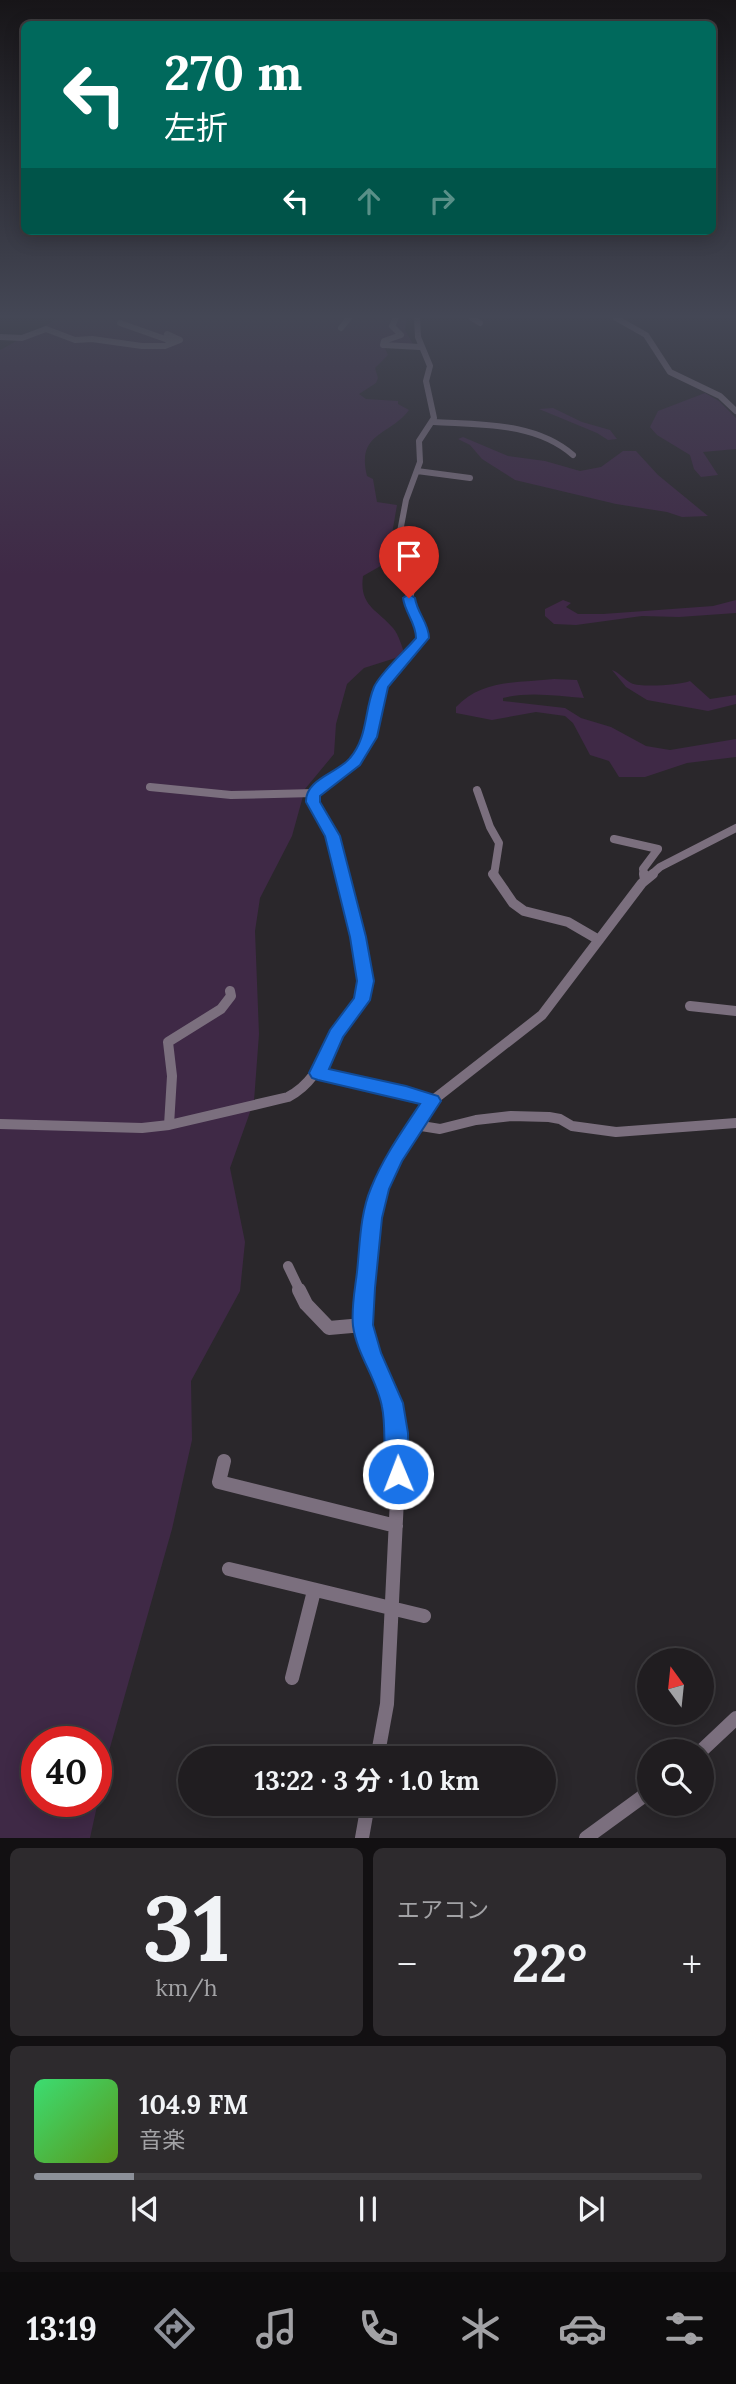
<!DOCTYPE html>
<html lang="ja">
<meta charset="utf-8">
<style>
:root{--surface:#201d20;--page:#2d2a2d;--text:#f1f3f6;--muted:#a2a2a5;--line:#3d3b3e;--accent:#8c9099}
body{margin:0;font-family:Lora,"Noto Sans JP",serif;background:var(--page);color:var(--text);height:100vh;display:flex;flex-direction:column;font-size:26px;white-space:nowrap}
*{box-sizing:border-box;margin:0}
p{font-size:23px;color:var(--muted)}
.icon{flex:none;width:38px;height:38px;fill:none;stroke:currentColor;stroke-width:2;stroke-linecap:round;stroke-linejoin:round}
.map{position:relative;height:1838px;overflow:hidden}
.drawer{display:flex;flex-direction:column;gap:10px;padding:10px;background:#121012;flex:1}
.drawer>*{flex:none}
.hud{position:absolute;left:21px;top:21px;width:695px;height:214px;border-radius:10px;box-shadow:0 4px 18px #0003,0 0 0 2px var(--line);background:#00695c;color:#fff;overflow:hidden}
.needle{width:46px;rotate:345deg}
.tools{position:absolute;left:637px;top:1648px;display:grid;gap:14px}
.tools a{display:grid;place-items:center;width:77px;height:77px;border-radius:50%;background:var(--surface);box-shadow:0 4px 18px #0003,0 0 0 2px var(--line);font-size:35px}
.speed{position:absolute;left:21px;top:1726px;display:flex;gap:14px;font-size:35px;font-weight:700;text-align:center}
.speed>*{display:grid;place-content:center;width:91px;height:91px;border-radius:50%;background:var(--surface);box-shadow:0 4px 18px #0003,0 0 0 2px var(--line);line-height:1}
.speed .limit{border:10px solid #d22;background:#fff;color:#111}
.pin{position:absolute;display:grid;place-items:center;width:60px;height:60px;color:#fff;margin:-72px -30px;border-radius:50% 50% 50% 0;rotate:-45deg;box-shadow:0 0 7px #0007}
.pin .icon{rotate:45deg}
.me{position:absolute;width:77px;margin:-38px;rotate:359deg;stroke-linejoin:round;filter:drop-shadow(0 0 5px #0008)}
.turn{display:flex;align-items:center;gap:24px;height:147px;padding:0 28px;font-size:32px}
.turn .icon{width:91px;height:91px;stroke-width:2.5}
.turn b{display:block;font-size:49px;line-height:60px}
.lanes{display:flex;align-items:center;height:66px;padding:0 28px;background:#0003;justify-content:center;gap:35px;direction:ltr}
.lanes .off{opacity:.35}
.big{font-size:52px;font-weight:700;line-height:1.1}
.drawer .card{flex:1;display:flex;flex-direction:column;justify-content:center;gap:10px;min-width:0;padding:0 24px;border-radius:10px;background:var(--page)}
.drawer .dial{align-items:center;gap:0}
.dial b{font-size:91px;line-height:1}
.song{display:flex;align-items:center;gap:21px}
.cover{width:84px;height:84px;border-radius:10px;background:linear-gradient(135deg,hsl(140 70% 55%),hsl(90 70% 35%))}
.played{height:7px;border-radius:4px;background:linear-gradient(90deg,var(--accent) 15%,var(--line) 15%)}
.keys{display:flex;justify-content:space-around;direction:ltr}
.heat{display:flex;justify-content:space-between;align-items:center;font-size:38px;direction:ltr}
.drawer .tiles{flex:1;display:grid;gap:10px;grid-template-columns:1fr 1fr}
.card:last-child{grid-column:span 2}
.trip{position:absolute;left:178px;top:1746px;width:378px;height:70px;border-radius:35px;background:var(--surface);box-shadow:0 4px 18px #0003,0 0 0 2px var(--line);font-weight:700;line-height:70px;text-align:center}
.menu{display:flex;height:112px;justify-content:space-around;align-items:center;background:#0d0c0d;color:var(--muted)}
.menu .icon{width:49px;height:49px}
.menu .selected{color:var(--accent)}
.menu b{font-size:32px;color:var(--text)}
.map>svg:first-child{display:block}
.green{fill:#3f2946;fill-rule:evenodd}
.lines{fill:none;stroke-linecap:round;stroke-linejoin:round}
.minor-far3{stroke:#7b6f7e;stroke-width:6}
.minor-far2{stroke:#7b6f7e;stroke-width:8}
.minor-far1{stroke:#7b6f7e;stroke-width:10}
.minor{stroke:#7b6f7e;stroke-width:14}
.route{fill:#1a73e8;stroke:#114b97;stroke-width:2}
</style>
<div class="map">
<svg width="736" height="1838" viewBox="0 0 736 1838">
<rect width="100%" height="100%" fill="#2a272b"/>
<path class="green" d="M59,318H407L405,330L414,346H384L388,355L375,368L378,378L376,383L359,394L366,399L398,401V404L409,410C390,436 356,432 367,476L373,479L377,502L397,505L392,534L380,547L384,564L363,576C359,606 377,609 393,628C399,635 402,647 405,655L364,668L347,684L336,724L334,754L305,789L292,836L260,898L255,931L259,1034L254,1101L230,1168L245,1242L240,1291L191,1381L192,1440L172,1529L109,1751L90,1838H0V350ZM37,1741H96V1801H37Z
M705,393L719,401L736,418V449L703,452L718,475L701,477L694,469L690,455L657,435L650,427L658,411Z
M553,408L582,422L610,430L617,439L608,440L597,433L539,409Z
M463,437L508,456L545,461L580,471L601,467L623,451H636L658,475L708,516L682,517L667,512L616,504L515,480L482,459L470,445L458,439Z
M563,600L571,603L566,607L578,614H603L713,606L736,600V613L679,617L642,616L576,625L554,624L545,616V609Z
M612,670C620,673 624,679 631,683C641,688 680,685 690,681L710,699L736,695V704L708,711L647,700L626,687Z
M554,679L577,680L584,698C558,696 529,691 503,698V701L565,708L581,718L611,727L646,746L670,750L736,739V757L687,763L645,777H619L609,761L590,755L573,723L565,716L536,712L492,720L456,713V707C482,679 519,683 554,679Z"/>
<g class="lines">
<path class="minor-far3" d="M396,318L392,326L401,335L384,341L383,345L420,347
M472,318L480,323
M616,318L646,335L670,372L720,396L736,411
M120,323L171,341
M341,328L349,318
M0,337L22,338L46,329L75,340L92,339L142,346H165L180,340L167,334
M434,422C481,425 535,422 573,455
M417,471L470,478
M409,559L399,537L406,500L420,462L419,441L434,418L426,381L430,366L418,337L417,318"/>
<path class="minor-far2" d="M150,787L231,795L314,793
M477,790L490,827L499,843L494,875
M614,839L658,849L643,869L644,875
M344,875L329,830L313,802L314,795L323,785L350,767L362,752L382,685L424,635L410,608L409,598L415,574L408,557
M651,875L660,867L736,828"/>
<path class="minor-far1" d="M493,874L513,903L524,911L568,922L599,940
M644,874L645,880
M690,1006L736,1011
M318,1073L432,1101
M0,1124L142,1128L169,1125L288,1097C313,1084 321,1063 333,1039C341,1025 354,1015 361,1000C374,972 351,904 343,874
M169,1125L172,1076L168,1042L221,1009L231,996L230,991
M415,1125L440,1129L476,1120L511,1116L549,1117L560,1119L572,1126L616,1132L736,1123
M288,1266L300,1291
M366,1291L375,1203L395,1158L432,1101L542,1015L642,883L653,874"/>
<path class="minor" d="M299,1290L306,1304L329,1328L363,1325
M366,1290L363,1325L370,1353L393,1403L399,1458L387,1704L377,1759
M224,1461L219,1482L396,1526
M229,1569L424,1616
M292,1678L314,1591
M700,1752L736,1718
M362,1838L368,1804
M586,1838L649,1792"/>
</g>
<linearGradient id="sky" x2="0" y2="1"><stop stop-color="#171518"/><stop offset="0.55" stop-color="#444755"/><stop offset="1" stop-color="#444755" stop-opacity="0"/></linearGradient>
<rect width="736" height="575" fill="url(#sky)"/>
<path class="route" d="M409,594L415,598C417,613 429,623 429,638L388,687L377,737L360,765L320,796V802L340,836L366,937L374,981L370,1000L343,1037L329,1069L406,1086L438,1096L441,1101L402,1161L389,1189L382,1218L375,1288L373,1325L381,1353L403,1403L408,1433L409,1474L406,1481L398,1484L390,1481C381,1460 387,1430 382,1407C377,1379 357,1355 353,1326C351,1309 355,1289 357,1272C360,1244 360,1214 371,1188C383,1158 402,1131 420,1104L318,1080L312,1078L309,1073L330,1030L354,998L357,981L350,937L325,836L306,802C305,779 338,773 350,758C368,737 364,711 374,687C381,672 405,651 416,638C416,623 405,613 403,598Z"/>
</svg>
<div class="tools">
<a><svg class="needle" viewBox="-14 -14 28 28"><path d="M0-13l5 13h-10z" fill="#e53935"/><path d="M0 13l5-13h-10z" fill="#a2a2a5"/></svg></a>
<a><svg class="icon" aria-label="search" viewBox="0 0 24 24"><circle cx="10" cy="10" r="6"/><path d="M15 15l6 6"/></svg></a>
</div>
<div class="speed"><div class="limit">40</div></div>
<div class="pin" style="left:409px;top:598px;background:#d93025"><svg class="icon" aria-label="arrive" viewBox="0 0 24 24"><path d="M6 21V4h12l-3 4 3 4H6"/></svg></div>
<svg class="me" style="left:398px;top:1474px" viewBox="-20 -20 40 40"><circle r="17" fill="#1a73e8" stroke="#fff" stroke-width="3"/><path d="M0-11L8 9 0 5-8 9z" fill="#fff"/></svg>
<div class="trip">13:22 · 3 分 · 1.0 km</div>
<div class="hud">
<div class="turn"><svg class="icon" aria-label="left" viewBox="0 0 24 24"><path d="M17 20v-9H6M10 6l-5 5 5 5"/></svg><div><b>270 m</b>左折</div></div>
<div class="lanes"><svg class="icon" aria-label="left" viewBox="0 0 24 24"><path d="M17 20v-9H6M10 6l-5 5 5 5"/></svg><svg class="icon off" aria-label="ahead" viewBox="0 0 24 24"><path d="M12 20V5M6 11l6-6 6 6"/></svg><svg class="icon off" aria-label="right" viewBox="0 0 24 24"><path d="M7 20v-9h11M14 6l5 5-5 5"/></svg></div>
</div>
</div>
<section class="drawer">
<div class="tiles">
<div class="card dial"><b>31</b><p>km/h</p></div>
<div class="card"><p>エアコン</p>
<div class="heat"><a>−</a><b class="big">22°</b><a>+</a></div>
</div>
<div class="card">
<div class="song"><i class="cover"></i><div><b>104.9 FM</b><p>音楽</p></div></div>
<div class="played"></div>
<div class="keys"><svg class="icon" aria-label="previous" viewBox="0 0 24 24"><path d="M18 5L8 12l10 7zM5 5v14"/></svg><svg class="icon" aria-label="pause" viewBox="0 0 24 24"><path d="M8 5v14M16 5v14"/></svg><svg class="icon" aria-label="next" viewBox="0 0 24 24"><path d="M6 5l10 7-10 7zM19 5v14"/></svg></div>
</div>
</div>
</section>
<nav class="menu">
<b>13:19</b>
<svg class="icon selected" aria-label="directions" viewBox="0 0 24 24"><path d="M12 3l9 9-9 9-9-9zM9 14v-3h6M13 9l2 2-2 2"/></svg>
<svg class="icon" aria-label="music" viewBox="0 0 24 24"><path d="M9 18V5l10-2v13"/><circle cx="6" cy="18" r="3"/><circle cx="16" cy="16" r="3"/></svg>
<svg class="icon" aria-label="phone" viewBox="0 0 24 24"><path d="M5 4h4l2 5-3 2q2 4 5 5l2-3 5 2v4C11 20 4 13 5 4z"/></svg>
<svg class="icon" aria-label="climate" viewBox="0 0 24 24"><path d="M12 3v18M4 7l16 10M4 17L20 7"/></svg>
<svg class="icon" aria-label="car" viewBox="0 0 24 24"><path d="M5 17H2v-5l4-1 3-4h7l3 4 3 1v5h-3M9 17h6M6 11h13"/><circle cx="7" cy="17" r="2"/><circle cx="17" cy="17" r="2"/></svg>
<svg class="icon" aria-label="filters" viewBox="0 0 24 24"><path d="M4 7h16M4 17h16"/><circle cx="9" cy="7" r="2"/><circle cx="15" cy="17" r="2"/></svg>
</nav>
